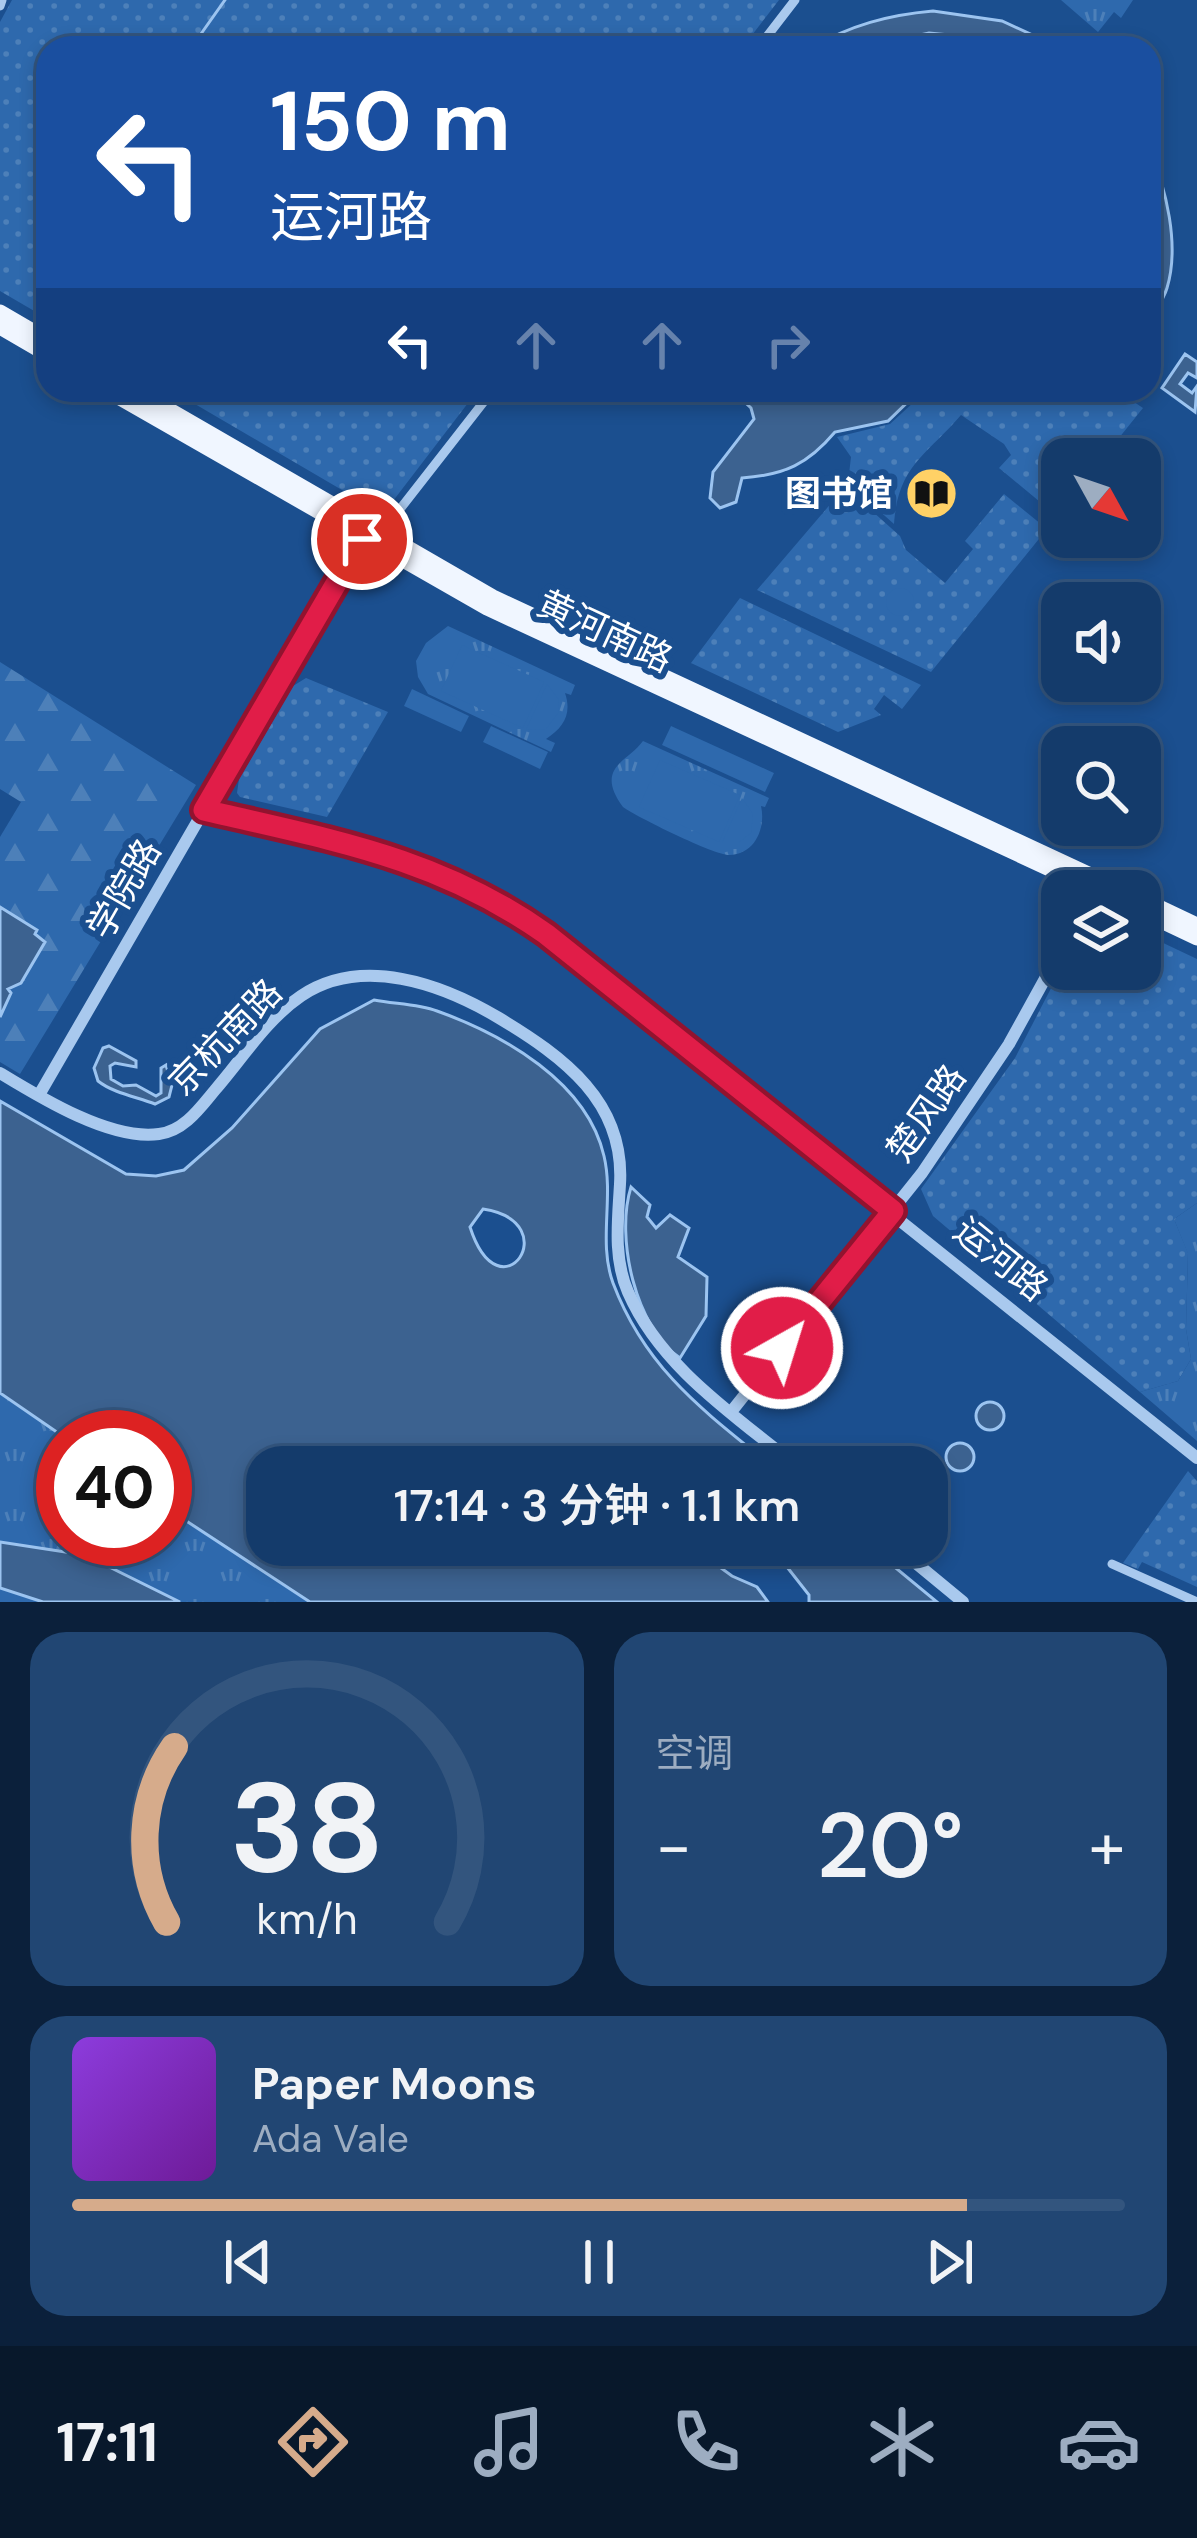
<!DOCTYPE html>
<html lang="zh">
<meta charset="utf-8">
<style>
:root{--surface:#143b6b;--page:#214673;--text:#f1f3f6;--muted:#9dadc1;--line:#33557e;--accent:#d6ab8b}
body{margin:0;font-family:"DM Sans","Noto Sans SC",sans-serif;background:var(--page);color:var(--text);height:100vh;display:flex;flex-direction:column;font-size:45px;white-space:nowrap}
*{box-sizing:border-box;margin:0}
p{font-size:39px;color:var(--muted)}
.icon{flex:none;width:66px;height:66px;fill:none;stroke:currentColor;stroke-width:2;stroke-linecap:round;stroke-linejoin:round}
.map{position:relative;height:1602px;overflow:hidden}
.drawer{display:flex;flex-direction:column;gap:30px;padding:30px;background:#0b203b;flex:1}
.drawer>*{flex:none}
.hud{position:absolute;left:36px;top:36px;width:1125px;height:366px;border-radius:36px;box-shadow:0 6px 18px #0003,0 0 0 3px var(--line);background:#1a4fa0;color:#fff;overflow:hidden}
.needle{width:78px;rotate:130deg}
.fabs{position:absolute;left:1041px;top:438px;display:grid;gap:24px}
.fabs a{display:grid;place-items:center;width:120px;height:120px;border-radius:24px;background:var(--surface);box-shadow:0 6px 18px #0003,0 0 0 3px var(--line);font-size:60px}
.speed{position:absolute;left:36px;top:1410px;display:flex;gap:24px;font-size:60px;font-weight:700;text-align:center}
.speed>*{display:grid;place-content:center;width:156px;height:156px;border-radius:50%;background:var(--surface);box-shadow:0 6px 18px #0003,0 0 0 3px var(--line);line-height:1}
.speed .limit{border:18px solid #d22;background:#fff;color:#111}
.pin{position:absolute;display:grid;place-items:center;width:102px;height:102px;color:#fff;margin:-51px;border:6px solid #fff;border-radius:50%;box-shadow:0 3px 12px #0007}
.me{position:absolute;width:132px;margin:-66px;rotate:39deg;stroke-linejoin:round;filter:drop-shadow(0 0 9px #0008)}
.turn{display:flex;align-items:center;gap:42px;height:252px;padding:0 36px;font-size:54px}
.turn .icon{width:156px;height:156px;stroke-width:2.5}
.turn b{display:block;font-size:84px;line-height:102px}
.lanes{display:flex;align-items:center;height:114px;padding:0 36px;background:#0003;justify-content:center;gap:60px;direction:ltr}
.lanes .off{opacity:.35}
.big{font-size:90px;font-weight:600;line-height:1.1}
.drawer .widget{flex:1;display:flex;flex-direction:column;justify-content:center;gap:18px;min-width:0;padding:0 42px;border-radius:36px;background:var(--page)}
.drawer .dial{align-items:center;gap:0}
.dial svg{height:312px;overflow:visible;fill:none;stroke:var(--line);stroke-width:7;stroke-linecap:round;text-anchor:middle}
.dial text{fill:var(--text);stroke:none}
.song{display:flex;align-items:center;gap:36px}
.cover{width:144px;height:144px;border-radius:18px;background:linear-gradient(135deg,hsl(270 70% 55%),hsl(280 70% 35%))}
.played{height:12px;border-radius:6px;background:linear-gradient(90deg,var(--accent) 85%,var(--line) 85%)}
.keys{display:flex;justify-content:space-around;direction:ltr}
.heat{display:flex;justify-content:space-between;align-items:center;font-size:66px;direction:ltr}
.drawer .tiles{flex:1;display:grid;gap:30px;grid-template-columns:1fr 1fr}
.widget:last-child{grid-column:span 2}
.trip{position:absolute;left:246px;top:1446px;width:702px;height:120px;border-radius:36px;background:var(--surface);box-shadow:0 6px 18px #0003,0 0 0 3px var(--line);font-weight:600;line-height:120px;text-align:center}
.tabs{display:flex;height:192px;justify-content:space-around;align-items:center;background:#08182b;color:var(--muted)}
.tabs .icon{width:84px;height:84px}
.tabs .active{color:var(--accent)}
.tabs b{font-size:54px;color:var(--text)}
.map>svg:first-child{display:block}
.grass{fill:url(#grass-dots)}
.forest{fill:url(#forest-firs)}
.park{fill:url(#park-tufts)}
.garden{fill:#2e69ad}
.water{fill:#3c6290;stroke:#9cc4f0;stroke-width:3;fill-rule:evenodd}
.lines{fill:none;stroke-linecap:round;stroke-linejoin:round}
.stream{stroke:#9cc4f0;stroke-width:3}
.minor{stroke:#a9c9ee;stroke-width:9}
.tertiary{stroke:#a9c9ee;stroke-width:12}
.primary{stroke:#f0f6ff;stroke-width:15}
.route-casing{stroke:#92132f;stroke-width:30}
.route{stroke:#e11d48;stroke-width:21}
.labels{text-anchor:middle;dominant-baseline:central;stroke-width:12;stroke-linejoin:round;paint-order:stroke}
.poi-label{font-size:36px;font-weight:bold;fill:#fff;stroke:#1b4f8f;text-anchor:end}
.street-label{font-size:36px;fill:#fff;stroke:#1b4f8f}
</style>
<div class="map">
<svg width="1197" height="1602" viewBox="0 0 1197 1602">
<defs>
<pattern id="grass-dots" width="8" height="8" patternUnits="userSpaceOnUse" patternTransform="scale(3)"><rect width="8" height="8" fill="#2e69ad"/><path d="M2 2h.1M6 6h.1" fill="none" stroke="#4d80b9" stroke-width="1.8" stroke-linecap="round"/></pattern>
<pattern id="forest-firs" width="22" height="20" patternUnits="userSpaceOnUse" patternTransform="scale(3)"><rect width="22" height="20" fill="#2e69ad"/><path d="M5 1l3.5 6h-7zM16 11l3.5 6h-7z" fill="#4d80b9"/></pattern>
<pattern id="park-tufts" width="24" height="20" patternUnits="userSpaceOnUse" patternTransform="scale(3)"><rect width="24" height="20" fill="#2e69ad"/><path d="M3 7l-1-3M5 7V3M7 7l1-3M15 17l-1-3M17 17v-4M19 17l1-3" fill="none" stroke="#4d80b9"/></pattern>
</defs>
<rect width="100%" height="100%" fill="#1b4f8f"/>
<path class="grass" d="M12,0H779L742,48H48V319L0,291V22Z
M171,390H478L383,514Z
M927,390H968L1008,402L1040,390H1129L1125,396L1143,408L1102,459H1062V510L1057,516L999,468L1011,455L1004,444L961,415C927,455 898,465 894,524L848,483L851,457L837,437L890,424Z
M845,487L900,536L906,550L945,583L973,549L965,541L1004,494L1047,529L931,672L757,590Z
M740,598L921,685L902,709L884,695L874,709L881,715L838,732L691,663Z
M306,678L388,712L327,817L240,797L237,793L239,779L293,686Z
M1140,932L1197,959V1203L1174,1219L1188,1253L1186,1329L1191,1359L1178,1381L1140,1392L933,1216L921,1189L1015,1058L1062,967L1140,969Z
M1188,1471L1197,1481V1587L1142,1562L1138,1569L1123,1563Z"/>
<path class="forest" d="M0,662L196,785L20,1074L0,1062V837L21,802L0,789Z"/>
<path class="park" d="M1061,0H1133L1121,18L1114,12L1098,32Z
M448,626L575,685L571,695L565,693C572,714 564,727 546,739L555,743L551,752L428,694L418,677L416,661L426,643Z
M643,741L769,798L765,807L761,806C766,828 755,855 729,855C714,855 637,817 623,807C594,767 628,762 643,741Z
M1197,1203V1441L1140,1392L1178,1381L1191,1359L1186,1329L1188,1254L1174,1219Z
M0,1389L72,1437H63V1539H165V1500L317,1602H0Z"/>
<path class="garden" d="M1076,582L1102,603H1062V639L1042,624Z
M886 602a14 14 0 1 1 28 0a14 14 0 1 1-28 0Z
M462,645L544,682L523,728L441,691Z
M547,684L559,700L558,713L546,729L526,730Z
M412,689L469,716L461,732L404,706Z
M491,726L548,752L540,769L483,742Z
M671,726L774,773L765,792L662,745Z
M660,760L740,795L719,842L639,807Z
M742,798L753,814L751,833L738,843H722Z"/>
<path class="water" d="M933,11L1002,21L1061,48H1009L960,36L929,33L860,48H811C851,25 888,15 933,11Z
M1149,148C1166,188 1180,245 1167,288C1164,299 1155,311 1149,321Z
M1185,354L1197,362V378L1188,373L1180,384L1192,393L1197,386L1195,412L1162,388Z
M732,390H920L888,421L835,432C808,464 785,475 742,478L736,502L720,508L710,498L713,472L754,419L751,408Z
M0,907L37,930L35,934L45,942L21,983L8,989L11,993L0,1017Z
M374,1000C395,1004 418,1004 437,1011C504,1035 587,1082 604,1156C614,1198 598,1242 613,1283C646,1370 704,1411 773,1467H267V1545H709L705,1550L710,1560L732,1576L757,1587L768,1602H310L165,1507V1437H64L0,1393V1101L126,1174L156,1176L184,1170L232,1128L320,1029ZM483,1209C568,1222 500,1320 470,1227Z
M109,1046L136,1061V1067L115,1063L110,1066L111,1079L123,1086L136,1085L156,1096L161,1093V1068L166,1065L172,1085L169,1097L155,1104C137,1097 113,1093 98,1081L94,1068L103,1048Z
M631,1187L650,1205L647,1217L656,1228L670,1215L689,1228L678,1257L707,1277L706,1316L680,1358C636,1329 615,1238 631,1187Z
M976 1416a14 14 0 1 1 28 0a14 14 0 1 1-28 0Z
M946 1457a14 14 0 1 1 28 0a14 14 0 1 1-28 0Z
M0,1542L85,1555L180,1602H43L0,1588Z
M755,1545H868L937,1602H809V1595L787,1567L767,1564Z"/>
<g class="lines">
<path class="stream" d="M191,48L225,0"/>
<path class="minor" d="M0,6L2,0
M758,48L795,0
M379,536L493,390
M1112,1564L1197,1602"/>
<path class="tertiary" d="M204,810L411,861L515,913L1197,1458
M0,1073C41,1098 111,1141 159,1134C184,1131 200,1108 215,1090C242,1059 267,1019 301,996C362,955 442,984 499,1018C564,1057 625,1102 620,1184C618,1220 613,1258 628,1292C661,1368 736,1416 798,1467
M39,1095L365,532
M731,1412L922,1173L1009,1044L1062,948
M894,1545L963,1602"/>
<path class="primary" d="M0,312L48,340
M0,327L48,355
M106,390L487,608L1097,891
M135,390L493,597L1125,891
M1140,898L1197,925
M1140,911L1197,938"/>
</g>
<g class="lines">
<defs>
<path id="route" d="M362,539L204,810C331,840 437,857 546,934L893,1211L782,1348"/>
</defs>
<use href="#route" class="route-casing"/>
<use href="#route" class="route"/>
</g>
<defs>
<symbol id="library-disc" viewBox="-11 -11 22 22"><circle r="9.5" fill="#ffd166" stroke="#1b4f8f"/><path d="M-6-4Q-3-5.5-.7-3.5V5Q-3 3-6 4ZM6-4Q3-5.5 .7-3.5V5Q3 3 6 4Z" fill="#111"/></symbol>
</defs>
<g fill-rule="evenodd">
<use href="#library-disc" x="902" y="464" width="59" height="59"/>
</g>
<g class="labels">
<g class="poi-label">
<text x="893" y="493">图书馆</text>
</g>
<g class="street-label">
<text transform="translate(605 631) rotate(25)">黄河南路</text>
<text transform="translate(124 889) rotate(-60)">学院路</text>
<text transform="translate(225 1037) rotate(-46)">京杭南路</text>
<text transform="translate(926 1113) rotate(-55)">楚风路</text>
<text transform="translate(1001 1259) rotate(39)">运河路</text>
</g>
</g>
</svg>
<div class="fabs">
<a><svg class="needle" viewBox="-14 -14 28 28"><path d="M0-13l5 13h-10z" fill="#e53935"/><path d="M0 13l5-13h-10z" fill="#9dadc1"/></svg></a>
<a><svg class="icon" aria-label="sound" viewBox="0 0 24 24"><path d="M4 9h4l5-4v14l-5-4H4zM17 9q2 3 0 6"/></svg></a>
<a><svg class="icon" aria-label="search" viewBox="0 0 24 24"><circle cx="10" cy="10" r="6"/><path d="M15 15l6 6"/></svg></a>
<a><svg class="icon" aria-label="layers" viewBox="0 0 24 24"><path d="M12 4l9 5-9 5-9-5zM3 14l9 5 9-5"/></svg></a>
</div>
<div class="speed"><div class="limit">40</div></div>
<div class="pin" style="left:362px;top:539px;background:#d93025"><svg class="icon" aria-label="arrive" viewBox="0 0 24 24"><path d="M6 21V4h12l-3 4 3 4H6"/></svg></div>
<svg class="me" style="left:782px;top:1348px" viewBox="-20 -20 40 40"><circle r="17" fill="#e11d48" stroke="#fff" stroke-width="3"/><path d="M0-11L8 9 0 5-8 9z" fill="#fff"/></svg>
<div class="trip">17:14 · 3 分钟 · 1.1 km</div>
<div class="hud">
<div class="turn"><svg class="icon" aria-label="left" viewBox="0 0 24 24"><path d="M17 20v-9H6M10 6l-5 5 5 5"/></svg><div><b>150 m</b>运河路</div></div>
<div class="lanes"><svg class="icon" aria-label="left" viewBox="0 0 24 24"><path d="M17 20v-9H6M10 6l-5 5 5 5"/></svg><svg class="icon off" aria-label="ahead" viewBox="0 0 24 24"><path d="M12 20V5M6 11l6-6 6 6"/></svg><svg class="icon off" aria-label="ahead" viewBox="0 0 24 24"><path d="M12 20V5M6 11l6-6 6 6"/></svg><svg class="icon off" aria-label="right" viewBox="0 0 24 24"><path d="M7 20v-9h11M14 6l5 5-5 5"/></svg></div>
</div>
</div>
<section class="drawer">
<div class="tiles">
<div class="widget dial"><svg viewBox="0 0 100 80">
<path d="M14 69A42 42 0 1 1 86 69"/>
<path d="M14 69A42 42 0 0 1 16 24" stroke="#d6ab8b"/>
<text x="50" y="56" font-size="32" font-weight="700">38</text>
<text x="50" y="72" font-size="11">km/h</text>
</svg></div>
<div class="widget"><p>空调</p>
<div class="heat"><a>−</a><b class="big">20°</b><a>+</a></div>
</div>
<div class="widget">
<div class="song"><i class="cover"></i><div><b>Paper Moons</b><p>Ada Vale</p></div></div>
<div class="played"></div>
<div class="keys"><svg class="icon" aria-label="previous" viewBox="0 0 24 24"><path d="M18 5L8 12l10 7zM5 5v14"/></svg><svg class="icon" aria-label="pause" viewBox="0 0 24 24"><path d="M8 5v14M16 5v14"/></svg><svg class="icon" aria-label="next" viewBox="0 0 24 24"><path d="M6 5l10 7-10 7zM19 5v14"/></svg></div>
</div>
</div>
</section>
<nav class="tabs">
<b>17:11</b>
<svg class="icon active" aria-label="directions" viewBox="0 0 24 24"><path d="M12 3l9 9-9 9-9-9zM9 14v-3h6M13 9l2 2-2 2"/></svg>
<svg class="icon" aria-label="music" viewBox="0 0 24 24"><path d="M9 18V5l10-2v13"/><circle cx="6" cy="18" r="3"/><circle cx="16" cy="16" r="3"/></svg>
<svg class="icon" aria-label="phone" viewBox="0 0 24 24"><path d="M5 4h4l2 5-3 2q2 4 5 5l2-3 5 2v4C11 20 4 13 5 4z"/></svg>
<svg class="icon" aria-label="climate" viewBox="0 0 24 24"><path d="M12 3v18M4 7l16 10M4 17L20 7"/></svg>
<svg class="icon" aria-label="car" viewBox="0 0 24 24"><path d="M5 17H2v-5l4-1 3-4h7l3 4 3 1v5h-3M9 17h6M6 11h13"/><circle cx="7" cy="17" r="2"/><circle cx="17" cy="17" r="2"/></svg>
</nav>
